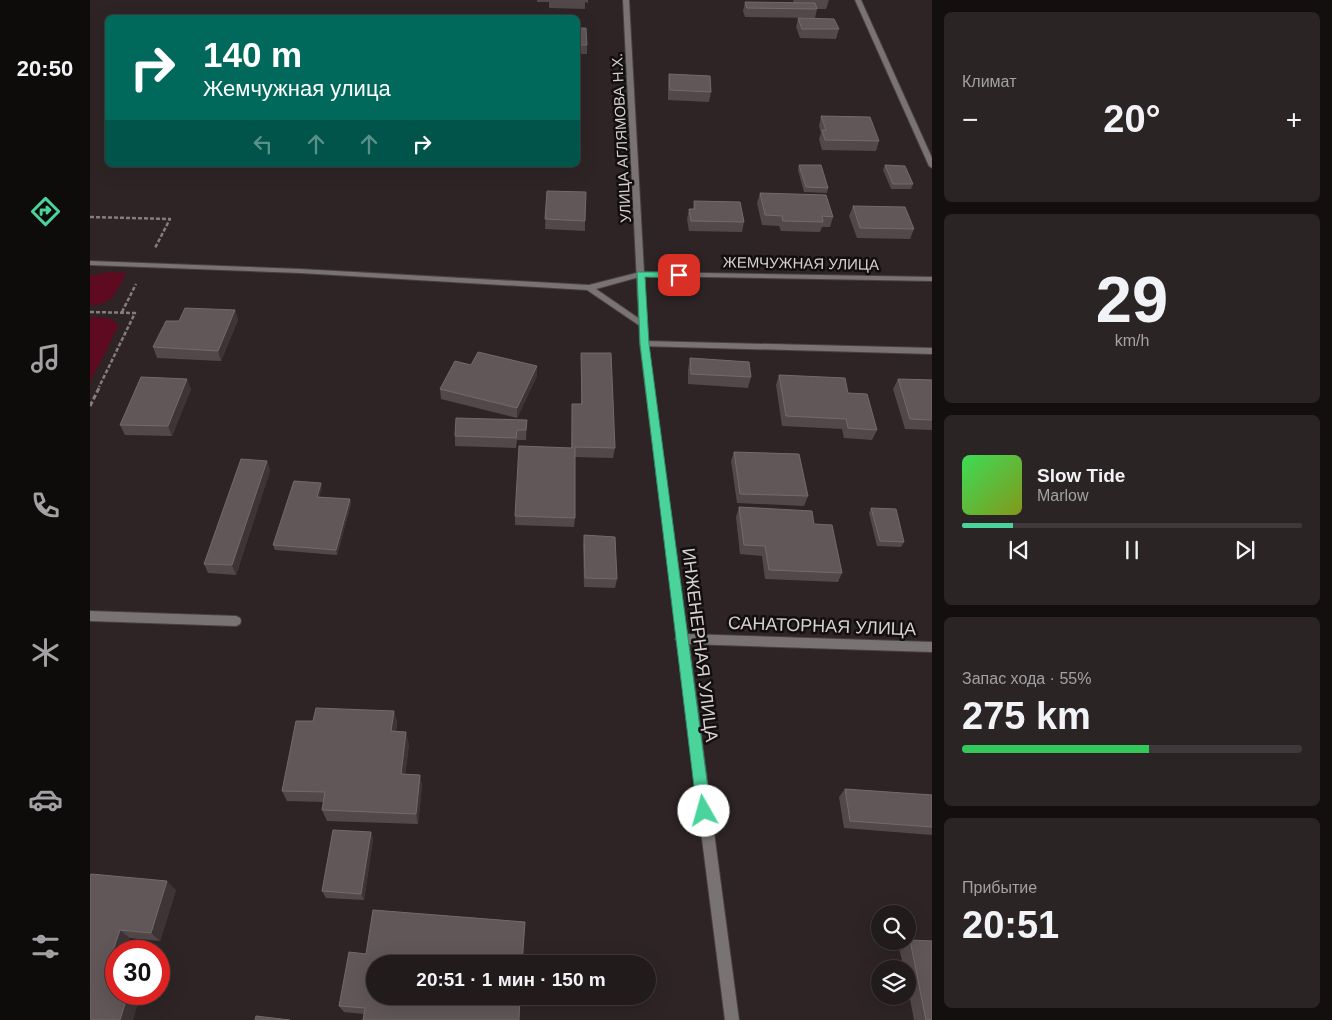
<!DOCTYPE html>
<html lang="ru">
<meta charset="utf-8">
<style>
:root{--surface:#221b1c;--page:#2a2425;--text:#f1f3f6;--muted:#a2a1a3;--line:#3f393b;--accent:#4ad49c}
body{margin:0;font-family:Arial,sans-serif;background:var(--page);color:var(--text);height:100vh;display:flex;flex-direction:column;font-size:19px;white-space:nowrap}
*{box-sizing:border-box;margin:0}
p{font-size:16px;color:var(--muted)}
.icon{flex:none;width:28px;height:28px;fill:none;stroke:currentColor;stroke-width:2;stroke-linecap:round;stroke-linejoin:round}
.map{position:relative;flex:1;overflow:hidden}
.details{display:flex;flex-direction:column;gap:12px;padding:12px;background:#130f0f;width:400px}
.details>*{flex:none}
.top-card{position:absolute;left:15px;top:15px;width:475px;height:152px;border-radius:8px;box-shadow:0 5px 20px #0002,0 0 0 1px var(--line);background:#00695c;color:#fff;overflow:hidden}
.fabs{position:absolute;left:781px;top:905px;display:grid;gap:10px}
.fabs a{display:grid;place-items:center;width:45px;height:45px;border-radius:50%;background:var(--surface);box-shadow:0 5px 20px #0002,0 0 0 1px var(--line);font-size:25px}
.speed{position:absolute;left:15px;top:940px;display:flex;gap:10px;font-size:25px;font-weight:700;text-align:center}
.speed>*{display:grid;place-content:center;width:65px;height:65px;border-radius:50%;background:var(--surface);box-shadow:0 5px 20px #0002,0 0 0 1px var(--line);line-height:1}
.speed .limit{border:8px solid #d22;background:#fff;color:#111}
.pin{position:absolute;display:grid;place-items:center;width:42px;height:42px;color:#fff;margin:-21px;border-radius:10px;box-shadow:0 2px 8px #0006}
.me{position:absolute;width:55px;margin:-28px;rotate:353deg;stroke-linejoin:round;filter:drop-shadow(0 0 4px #0008)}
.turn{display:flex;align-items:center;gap:18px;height:105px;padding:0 15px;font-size:22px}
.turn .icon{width:65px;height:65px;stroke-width:2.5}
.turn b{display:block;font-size:35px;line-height:42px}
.lanes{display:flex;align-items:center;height:48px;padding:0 15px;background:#0003;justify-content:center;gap:25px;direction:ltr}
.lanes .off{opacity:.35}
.big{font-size:38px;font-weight:700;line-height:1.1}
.details .card{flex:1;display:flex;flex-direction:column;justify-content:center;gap:8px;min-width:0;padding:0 18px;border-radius:8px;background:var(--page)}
.details .dial{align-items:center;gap:0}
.dial b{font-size:65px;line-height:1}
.song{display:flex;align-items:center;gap:15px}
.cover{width:60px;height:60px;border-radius:8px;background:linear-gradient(135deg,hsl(130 70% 55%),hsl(70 70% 35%))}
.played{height:5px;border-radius:2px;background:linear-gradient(90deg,var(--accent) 15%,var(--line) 15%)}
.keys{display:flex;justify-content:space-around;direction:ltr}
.heat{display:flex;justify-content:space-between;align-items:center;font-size:28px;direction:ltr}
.charge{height:8px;border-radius:4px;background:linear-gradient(90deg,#34c759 55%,var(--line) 0)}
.trip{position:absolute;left:276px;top:955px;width:290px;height:50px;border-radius:25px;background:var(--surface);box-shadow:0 5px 20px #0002,0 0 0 1px var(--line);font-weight:700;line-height:50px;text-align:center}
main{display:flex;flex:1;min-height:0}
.tabs{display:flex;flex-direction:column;width:90px;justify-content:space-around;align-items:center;background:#0e0b0b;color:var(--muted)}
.tabs .icon{width:35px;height:35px}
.tabs .on{color:var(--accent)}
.tabs b{font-size:22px;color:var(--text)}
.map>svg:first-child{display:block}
.green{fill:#5e0b21}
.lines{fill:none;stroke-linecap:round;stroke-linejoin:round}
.service-casing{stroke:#494040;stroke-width:2}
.minor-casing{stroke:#494040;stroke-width:2}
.tertiary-casing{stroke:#494040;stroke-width:2}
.path-far1{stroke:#857d7d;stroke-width:2.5;stroke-dasharray:4 2;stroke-linecap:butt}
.path{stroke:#857d7d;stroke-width:3;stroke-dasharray:5 2.5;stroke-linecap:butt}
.service{fill:#797374;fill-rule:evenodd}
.minor{fill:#797374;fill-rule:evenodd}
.tertiary{fill:#797374;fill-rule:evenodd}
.wall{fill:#534849}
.shaded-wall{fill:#3e3435}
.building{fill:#615758;stroke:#746a6a}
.route{fill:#4ad49c;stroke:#308a65}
.labels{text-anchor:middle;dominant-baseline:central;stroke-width:5;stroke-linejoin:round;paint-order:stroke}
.far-street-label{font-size:15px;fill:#d7d0d0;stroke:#130f0f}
.street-label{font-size:18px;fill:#d7d0d0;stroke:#130f0f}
</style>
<main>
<nav class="tabs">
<b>20:50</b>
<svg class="icon on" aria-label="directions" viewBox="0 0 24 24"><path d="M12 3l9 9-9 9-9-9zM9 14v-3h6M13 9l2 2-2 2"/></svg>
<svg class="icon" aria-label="music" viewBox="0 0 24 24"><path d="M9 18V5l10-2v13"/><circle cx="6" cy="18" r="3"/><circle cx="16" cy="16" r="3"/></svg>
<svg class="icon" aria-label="phone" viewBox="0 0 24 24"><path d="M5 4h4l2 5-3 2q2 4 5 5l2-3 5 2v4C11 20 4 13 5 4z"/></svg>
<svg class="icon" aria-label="climate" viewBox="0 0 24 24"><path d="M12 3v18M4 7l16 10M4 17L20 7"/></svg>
<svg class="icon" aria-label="car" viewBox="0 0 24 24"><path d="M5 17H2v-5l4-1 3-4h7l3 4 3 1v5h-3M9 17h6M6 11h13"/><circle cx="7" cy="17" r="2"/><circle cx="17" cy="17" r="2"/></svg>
<svg class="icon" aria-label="filters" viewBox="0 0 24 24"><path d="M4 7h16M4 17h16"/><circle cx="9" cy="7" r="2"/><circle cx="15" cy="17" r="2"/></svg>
</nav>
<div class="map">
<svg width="842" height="1020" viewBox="0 0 842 1020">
<rect width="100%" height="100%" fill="#2e2425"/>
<path class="green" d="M18,272L36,273C27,291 23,306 0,305V276Z
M0,317L19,318L29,325L0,382Z"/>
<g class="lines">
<defs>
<path id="service" d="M554,341L842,348V354L551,346L550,344Z
M0,611L146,616L150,618L151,621L150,624L146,626L0,621Z"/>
<path id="minor" d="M533,0H539L554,272L842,277V281L554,276L558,344L597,634L842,642V652L599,644L649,1020H635L587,642L585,639L587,637L550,344Z
M765,0H771L842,158V168L839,166Z"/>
<path id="tertiary" d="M0,261L210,269L499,285L550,272L554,274L553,276L506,289L557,324L556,326H550L497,290L210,273L0,265Z"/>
</defs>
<use href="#service" class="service-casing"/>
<use href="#minor" class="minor-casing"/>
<use href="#tertiary" class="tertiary-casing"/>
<path class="path-far1" d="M0,217L80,219L65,248
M0,312L45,313L9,387
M32,312L46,284"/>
<path class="path" d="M0,406L10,386"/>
<use href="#service" class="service"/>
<use href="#minor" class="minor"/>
<use href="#tertiary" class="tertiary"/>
</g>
<path class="wall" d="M447,0H498V3L495,2V9L459,8V2H447Z
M703,0H739L736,9H727L725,18L655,17L653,11L655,2L704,3Z
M708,18L749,29L746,39L710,38L706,27Z
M488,28L497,45V54H488Z
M579,74L621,92L619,102L578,100V83Z
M731,116L789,141L786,151L732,150L729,139L731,133L729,126Z
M709,165L738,188L737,193L714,192L708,170Z
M795,165L823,184L821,189H801L793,170Z
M457,191L495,221V231L455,229Z
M670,193L743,217L740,227H732L730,232L691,231L689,226L672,225L667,203Z
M604,201L654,222L652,232L599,231L597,219L599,209H603Z
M763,206L824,229L820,239L767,238L759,216Z
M145,310L148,320L131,361L67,358L63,347L89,321Z
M491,353L525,448L523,458L485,457V518L484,527L425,525V516L481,448L482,404H491Z
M600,358L661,377L658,388L598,384V369Z
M381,365L447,366V376L427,418L351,399L350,389Z
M689,375L758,393L787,430L782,440L754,438L752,429L692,426L686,385Z
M808,379L842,380V430L815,429L803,389Z
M101,389L82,436L35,435L30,425Z
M437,420L436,440H427L426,448L365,446V436Z
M644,452L718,496L714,506L647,503L641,461Z
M177,461L180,471L146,575L118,573L114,564Z
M231,483L232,488L229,497L260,499L261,504L247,555L185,550L183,545Z
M649,507L724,524L752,573L748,582L675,579L672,556L650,554L646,517Z
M781,508L814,542L811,547L787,546L779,513Z
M494,535L527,579L525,588L494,587L493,545Z
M304,711L307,723L306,732L319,744L315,774L330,775L332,786L328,824L237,821L232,810L234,802L197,801L192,791L223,721Z
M755,789L842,795V835L754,828L749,797Z
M281,832L283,839L274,900L236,898L232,891Z
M0,877L86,890L70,941L40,938L26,951Z
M283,910L274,1014L254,1012L249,1006L276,954Z
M820,940L842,1020H824L818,989V969H814L809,948Z"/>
<path class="shaded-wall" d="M145,310L148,320L131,361L128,351Z
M447,366V376L427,418V408Z
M97,379L101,389L82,436L78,426Z
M177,461L180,471L146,575L142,565Z
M231,483L232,488L228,502L227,497Z
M260,499L261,504L247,555L246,550Z
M304,711L307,723L304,743L301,731Z
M316,732L319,744L314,785L311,774Z
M330,775L332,786L328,824L326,814Z
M281,832L283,839L274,900L271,894Z
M77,881L86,890L70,941L61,933Z
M30,930L40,938L36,951H26V967L19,962Z
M38,994H51L43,1020H30Z"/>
<path class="building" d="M655,2L725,3L727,9L657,8Z
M708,18L744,19L749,29H712Z
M488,28H496L497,45H488Z
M579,74L620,76L621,92L580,90Z
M731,116L780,117L789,141L735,140L732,130H736Z
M709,165H731L738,188L716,187Z
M795,165L815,166L823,184H803Z
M457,191L496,192L495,221L455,219Z
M670,193L736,195L743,217L732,216L733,222L693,221L692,216L675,215Z
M604,201L650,202L654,222L601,221L599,209H605Z
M763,206L815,207L824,229L770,228Z
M95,308L145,310L128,351L63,347L76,321H89Z
M388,352L447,366L427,408L350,389L365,361L381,365Z
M491,353H521L525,448L485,447V518L425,516L429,446L482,448V404H492Z
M600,358L659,362L661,377L601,374Z
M689,375L755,378L758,393L777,394L787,430L758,428L756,419L696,416Z
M51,377L97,379L78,426L30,425Z
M808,379L842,380V420L820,419Z
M366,418L437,420L436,430H427L426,438L365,436Z
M644,452L709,454L718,496L650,494Z
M151,459L177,461L142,565L114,564Z
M204,481L231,483L227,497L260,499L246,550L183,545Z
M649,507L722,511L724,524L742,525L752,573L679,570L675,546L654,545Z
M781,508L806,509L814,542L790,541Z
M494,535L525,537L527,579L495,578Z
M226,708L304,711L301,731L316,732L311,774L330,775L326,814L232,810L235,792L192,791L206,721H223Z
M755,789L842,795V827L760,821Z
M243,830L281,832L271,894L232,891Z
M1,874L77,881L61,933L30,930L19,962L26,963V994H38L30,1020H0V877Z
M283,910L435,922L432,964H285V996H430L429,1020H273L275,1008L249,1006L259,952L276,954Z
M820,940L842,941V1020H836Z
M166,1016L200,1020H165Z"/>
<path class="route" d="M547,272H589L593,275L589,278L555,277L559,344L621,811L619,816L614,818L609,816L607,811L550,344Z"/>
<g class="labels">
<g class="far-street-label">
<text transform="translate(531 138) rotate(-93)">УЛИЦА АГЛЯМОВА Н.Х.</text>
<text transform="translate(711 263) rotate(1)">ЖЕМЧУЖНАЯ УЛИЦА</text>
</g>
<g class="street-label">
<text transform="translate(732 626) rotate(2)">САНАТОРНАЯ УЛИЦА</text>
<text transform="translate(610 645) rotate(83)">ИНЖЕНЕРНАЯ УЛИЦА</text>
</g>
</g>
</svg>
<div class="fabs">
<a><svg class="icon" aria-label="search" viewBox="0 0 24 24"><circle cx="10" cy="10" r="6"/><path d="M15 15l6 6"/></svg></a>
<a><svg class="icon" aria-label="layers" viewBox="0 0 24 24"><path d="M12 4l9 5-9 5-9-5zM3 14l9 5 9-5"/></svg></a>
</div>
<div class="speed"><div class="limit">30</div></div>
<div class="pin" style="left:589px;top:275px;background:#d93025"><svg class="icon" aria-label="arrive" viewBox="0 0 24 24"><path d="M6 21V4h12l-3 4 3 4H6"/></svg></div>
<svg class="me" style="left:614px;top:811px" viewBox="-20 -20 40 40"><circle r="19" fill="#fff"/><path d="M0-13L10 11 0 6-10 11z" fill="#4ad49c"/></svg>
<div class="trip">20:51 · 1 мин · 150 m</div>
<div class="top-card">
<div class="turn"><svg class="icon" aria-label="right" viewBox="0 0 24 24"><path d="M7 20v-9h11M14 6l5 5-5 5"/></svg><div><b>140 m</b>Жемчужная улица</div></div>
<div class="lanes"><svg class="icon off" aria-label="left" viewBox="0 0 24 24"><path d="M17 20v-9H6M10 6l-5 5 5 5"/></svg><svg class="icon off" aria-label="ahead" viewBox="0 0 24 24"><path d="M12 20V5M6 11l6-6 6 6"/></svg><svg class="icon off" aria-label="ahead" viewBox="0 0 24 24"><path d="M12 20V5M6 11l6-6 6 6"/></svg><svg class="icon" aria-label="right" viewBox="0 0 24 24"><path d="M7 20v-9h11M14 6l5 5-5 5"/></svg></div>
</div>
</div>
<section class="details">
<div class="card"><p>Климат</p>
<div class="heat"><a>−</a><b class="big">20°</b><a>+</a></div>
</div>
<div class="card dial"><b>29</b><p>km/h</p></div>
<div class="card">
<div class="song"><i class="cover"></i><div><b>Slow Tide</b><p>Marlow</p></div></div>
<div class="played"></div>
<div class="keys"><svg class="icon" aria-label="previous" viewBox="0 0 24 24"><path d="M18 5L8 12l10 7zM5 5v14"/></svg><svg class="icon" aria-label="pause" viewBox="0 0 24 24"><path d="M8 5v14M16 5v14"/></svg><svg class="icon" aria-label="next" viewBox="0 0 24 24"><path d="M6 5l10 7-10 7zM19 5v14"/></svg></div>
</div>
<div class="card"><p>Запас хода · 55%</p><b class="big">275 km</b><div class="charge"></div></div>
<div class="card"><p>Прибытие</p><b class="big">20:51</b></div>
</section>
</main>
